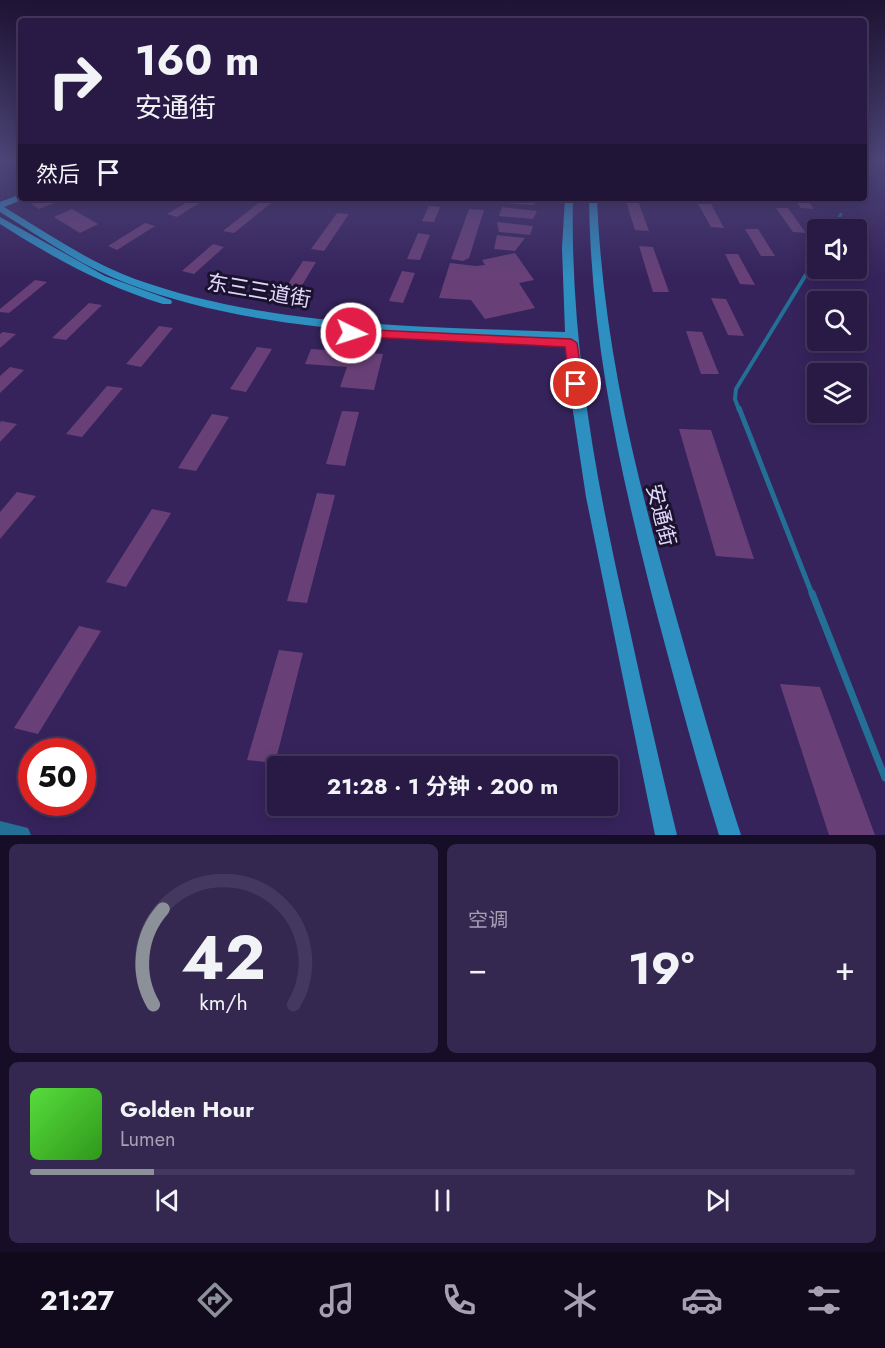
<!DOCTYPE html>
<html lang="zh">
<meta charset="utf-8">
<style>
:root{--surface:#281a45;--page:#342750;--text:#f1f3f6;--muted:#a5a1b3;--line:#44385e;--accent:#8c9099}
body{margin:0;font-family:Jost,"Noto Sans SC",sans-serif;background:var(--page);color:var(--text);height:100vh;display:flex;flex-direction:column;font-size:22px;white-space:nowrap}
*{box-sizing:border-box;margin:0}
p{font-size:20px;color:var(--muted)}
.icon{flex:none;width:33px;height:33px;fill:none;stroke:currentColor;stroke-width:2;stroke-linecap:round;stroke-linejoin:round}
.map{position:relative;height:835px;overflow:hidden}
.sheet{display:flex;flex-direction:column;gap:9px;padding:9px;background:#160e26;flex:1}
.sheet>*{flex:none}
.top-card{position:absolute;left:18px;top:18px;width:849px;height:183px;border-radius:6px;box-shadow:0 3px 15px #0003,0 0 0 2px var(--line);background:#281a45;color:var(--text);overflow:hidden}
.buttons{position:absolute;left:807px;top:219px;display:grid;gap:12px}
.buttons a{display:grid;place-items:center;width:60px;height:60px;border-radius:6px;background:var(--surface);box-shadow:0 3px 15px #0003,0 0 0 2px var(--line);font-size:30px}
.speed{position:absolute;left:18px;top:738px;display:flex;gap:12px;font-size:30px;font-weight:700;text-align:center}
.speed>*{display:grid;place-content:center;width:78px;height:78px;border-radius:50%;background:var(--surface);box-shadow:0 3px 15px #0003,0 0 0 2px var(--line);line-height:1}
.speed .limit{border:9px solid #d22;background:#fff;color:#111}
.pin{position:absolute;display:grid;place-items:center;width:51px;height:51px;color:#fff;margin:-26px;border:3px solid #fff;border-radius:50%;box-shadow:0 2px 6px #0007}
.me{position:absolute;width:66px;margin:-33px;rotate:94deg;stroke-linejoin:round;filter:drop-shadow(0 0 4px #0008)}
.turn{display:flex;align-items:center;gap:21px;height:126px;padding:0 18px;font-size:27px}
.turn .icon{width:78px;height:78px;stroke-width:2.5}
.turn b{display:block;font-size:42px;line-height:51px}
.then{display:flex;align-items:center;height:57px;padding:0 18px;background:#0003;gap:12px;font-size:22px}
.big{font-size:45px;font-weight:700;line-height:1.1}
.sheet .widget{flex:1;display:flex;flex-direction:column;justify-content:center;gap:9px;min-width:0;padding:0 21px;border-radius:9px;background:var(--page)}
.sheet .dial{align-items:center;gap:0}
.dial svg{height:156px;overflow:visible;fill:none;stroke:var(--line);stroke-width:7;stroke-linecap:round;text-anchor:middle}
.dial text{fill:var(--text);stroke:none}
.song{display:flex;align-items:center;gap:18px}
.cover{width:72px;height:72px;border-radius:9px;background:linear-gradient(135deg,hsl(110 70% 55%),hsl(110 70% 35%))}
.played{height:6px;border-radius:3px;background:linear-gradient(90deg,var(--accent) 15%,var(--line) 15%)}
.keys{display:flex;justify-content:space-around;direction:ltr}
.heat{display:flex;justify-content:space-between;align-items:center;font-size:33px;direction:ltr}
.sheet .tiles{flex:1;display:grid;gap:9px;grid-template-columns:1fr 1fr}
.widget:last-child{grid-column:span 2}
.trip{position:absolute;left:267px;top:756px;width:351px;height:60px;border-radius:6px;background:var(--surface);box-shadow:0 3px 15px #0003,0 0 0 2px var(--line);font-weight:700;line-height:60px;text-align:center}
.tabs{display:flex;height:96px;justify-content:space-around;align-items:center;background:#100a1c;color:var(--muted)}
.tabs .icon{width:42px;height:42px}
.tabs .active{color:var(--accent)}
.tabs b{font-size:27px;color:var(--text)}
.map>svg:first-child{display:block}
.building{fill:#684077}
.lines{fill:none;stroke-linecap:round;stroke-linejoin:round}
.service-far3{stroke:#236f96;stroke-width:3}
.service-far2{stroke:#236f96;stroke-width:4}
.service-far1{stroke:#236f96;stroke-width:5}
.service{stroke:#236f96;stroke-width:7}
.tertiary{fill:#236f96;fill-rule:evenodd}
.secondary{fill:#2e8fc1;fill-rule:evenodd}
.route{fill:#e11d48;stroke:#92132f;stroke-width:1.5}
.labels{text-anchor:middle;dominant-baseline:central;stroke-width:6;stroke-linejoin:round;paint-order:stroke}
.street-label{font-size:21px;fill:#e0d8fc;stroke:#1b132d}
</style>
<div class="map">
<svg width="885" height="835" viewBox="0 0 885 835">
<rect width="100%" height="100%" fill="#36235c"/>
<path class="building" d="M45,198H67L39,209L31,204Z
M194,198H207L177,217L167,214Z
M505,198H537L534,205L506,203Z
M625,198H637L649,231L635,230Z
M794,198H806L814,209L801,208Z
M261,201L271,203L234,233L223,231Z
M698,204H711L724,228L711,227Z
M429,206L440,207L434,222L422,221Z
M502,207L537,211L533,219L499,216Z
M776,208H788L806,233L793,232Z
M72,209L98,224L80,233L54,217Z
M469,209L484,210L469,258L463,261L451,259Z
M337,213L349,214L324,251L311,249Z
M497,222L533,226L530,235L499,232Z
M145,223L155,226L117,250L108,246Z
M745,229H758L775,256H761Z
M418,233L430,235L420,260L407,259Z
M497,235L525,238L515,251L494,249Z
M213,244L224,247L194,274L182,271Z
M639,246L653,247L669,292H653Z
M515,253L534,280L519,283L535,308L485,319L471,300L439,298L450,263L476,266L485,265L482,260Z
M725,254H738L755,285L740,284Z
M303,261L316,262L298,292L284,290Z
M402,271L415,273L403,303L389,301Z
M35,280L47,282L9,313L0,312V309Z
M711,298L726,299L744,336L728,335Z
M89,303L102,305L66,340L52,338Z
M159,326L173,328L141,367L126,364Z
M686,331L702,332L719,374H701Z
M3,332L16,334L0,348V334Z
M257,347L272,349L246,392L230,389Z
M311,349L383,354L374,390L340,387L347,367L305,364Z
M10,367L24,370L0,393V376Z
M107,386L123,388L82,437L66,434Z
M342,411L359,412L345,466L326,464Z
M212,414L229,417L196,471L178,468Z
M1,421L17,424L0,442V423Z
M679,429L711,430L754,559L716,556Z
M17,492L36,496L0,539V512Z
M317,493L335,495L307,603L287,601Z
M152,509L171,513L126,587L106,582Z
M79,626L101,631L38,734L14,728Z
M279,650L303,653L275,763L247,760Z
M780,684L820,687L875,835H829Z"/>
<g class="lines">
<path class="service-far3" d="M832,230L841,214
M809,269L818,254"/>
<path class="service-far2" d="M739,410L735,399L736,389L810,268"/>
<path class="service-far1" d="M739,408L812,594"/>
<path class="service" d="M812,593L885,778"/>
<path class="tertiary" d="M0,821L28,828L31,835H0Z"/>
<path class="secondary" d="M21,194V198L24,199L4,207C46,232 88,262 135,279C272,328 421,326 565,332L562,248L565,198H573C570,339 595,476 626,613C642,687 659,761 677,835H655L586,497L571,398L565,340C419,334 265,336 126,283C81,266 41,237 0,212V202Z
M589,198H597C603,345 635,472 675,613C696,687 717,762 741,835H719C696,761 676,686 656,611C620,471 591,344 589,198Z
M0,217L105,276L171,300L172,302L171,304H163C104,286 52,257 0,224Z"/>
</g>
<linearGradient id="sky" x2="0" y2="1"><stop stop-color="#1e1333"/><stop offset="0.58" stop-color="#4c4578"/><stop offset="1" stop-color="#4c4578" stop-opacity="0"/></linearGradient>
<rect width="885" height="278" fill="url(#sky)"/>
<path class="route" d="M351,329L571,339L577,343L583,384L576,389L570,384L565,347L347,336L345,333Z"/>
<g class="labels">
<g class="street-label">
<text transform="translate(259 291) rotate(10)">东三三道街</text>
<text transform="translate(661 515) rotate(76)">安通街</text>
</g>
</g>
</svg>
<div class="buttons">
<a><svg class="icon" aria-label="sound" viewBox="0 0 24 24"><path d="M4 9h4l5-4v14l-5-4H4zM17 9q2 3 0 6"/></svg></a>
<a><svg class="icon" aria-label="search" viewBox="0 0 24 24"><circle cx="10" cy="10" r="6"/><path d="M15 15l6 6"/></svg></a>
<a><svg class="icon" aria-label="layers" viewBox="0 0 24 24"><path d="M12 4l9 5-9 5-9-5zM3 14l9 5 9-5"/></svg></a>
</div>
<div class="speed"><div class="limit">50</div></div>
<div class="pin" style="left:576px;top:384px;background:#d93025"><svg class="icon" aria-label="arrive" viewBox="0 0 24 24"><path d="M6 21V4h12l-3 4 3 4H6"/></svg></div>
<svg class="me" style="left:351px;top:333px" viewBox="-20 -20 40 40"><circle r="17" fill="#e11d48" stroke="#fff" stroke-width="3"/><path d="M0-11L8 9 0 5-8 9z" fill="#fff"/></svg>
<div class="trip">21:28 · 1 分钟 · 200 m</div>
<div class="top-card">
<div class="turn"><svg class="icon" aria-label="right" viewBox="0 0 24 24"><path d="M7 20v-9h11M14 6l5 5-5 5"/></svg><div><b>160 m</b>安通街</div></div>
<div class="then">然后<svg class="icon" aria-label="arrive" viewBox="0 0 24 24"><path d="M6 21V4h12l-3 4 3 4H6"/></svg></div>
</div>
</div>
<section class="sheet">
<div class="tiles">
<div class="widget dial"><svg viewBox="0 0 100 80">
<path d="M14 69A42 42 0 1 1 86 69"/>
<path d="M14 69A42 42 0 0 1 19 20" stroke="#8c9099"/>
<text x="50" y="56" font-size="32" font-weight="700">42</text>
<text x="50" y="72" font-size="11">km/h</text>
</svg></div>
<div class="widget"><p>空调</p>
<div class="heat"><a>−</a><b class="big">19°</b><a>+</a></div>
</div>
<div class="widget">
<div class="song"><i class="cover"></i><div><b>Golden Hour</b><p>Lumen</p></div></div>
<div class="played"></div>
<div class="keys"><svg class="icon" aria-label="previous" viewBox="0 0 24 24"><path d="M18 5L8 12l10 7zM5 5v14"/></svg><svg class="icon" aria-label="pause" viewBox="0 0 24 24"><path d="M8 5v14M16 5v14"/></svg><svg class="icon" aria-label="next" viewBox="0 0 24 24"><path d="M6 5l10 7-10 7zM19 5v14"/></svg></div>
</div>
</div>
</section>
<nav class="tabs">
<b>21:27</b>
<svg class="icon active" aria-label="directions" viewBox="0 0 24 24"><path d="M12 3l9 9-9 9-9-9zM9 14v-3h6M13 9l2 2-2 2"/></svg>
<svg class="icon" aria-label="music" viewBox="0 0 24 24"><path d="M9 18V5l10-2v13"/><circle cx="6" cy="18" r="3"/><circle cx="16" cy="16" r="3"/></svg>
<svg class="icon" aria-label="phone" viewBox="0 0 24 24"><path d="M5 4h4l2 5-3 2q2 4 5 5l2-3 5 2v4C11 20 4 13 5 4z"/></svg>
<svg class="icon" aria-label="climate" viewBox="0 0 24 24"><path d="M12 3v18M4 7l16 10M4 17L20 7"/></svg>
<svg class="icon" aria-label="car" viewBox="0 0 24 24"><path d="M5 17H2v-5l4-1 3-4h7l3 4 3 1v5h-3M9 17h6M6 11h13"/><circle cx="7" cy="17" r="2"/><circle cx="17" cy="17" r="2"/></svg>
<svg class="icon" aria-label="filters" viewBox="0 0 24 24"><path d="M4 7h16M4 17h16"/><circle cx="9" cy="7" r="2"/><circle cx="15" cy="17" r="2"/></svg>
</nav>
